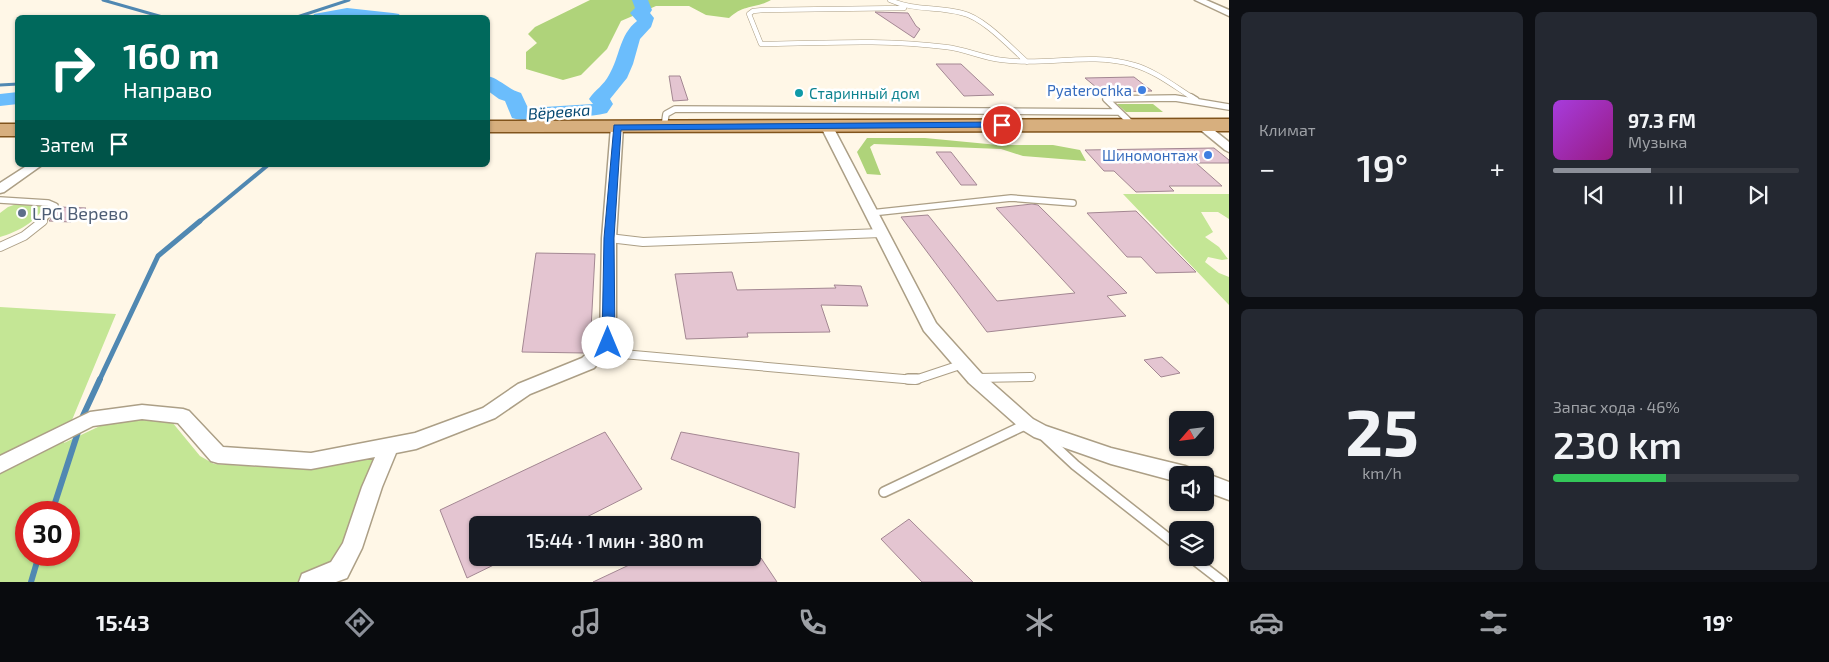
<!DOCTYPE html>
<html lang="ru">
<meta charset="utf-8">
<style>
:root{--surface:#171b24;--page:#242831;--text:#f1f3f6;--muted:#9ea1a6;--line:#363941;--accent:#8c9099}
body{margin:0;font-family:"Exo 2",sans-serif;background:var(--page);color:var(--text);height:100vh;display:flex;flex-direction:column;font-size:19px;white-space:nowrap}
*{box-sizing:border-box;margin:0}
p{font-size:16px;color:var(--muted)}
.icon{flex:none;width:28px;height:28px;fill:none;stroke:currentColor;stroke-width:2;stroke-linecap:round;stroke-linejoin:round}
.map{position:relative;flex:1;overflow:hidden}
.side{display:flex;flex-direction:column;gap:12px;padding:12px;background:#0d0f14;width:600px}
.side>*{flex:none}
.guide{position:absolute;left:15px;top:15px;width:475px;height:152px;border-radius:8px;box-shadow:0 1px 4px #0004;background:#00695c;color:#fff;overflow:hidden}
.needle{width:32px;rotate:242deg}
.tools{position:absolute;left:1169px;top:411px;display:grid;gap:10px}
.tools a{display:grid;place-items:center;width:45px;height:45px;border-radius:8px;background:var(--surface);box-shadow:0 1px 4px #0004;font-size:25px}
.speed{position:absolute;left:15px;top:501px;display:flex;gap:10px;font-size:25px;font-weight:700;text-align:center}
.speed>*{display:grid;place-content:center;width:65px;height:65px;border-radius:50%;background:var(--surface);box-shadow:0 1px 4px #0004;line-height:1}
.speed .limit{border:8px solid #d22;background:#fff;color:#111}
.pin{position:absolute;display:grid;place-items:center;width:42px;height:42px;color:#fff;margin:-21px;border:2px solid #fff;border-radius:50%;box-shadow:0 1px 5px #0007}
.me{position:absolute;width:55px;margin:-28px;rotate:0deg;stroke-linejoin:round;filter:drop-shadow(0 0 4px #0008)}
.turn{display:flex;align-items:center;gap:18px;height:105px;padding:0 25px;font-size:22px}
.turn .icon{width:65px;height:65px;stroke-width:2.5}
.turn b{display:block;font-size:35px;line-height:42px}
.then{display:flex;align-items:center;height:48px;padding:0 25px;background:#0003;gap:10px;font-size:19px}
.big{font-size:38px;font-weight:600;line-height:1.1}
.side .card{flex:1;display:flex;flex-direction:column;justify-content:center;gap:8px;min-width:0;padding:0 18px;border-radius:8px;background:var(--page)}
.side .dial{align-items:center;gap:0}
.dial b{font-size:65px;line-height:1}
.song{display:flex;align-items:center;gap:15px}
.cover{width:60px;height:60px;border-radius:8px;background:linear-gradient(135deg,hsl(280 70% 55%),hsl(310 70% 35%))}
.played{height:5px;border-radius:2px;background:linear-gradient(90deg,var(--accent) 40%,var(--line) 40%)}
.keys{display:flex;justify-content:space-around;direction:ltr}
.heat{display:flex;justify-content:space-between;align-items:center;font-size:28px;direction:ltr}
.charge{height:8px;border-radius:4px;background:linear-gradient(90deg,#34c759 46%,var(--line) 0)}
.side .tiles{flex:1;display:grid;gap:12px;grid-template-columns:repeat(2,1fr)}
.trip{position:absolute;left:469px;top:516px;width:292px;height:50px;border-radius:8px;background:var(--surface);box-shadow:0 1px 4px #0004;font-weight:600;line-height:50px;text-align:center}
.tabs{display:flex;height:80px;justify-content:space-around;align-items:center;background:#090b0e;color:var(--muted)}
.tabs .icon{width:35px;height:35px}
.tabs .current{color:var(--accent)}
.tabs b{font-size:22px;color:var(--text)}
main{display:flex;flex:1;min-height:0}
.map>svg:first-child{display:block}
.green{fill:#c4e695;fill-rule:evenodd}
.forest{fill:#afd37a}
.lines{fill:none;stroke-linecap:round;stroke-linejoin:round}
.stream-far3{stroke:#5088b2;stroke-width:3}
.stream-far2{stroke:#5088b2;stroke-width:4}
.stream-far1{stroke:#5088b2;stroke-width:5}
.stream{stroke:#5088b2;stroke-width:6}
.river{fill:#6bbdfc;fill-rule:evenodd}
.building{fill:#e4c5d1;stroke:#a38792}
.lane-far3-casing{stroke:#ac9f86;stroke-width:5.5}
.lane-far2-casing{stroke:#ac9f86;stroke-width:8}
.lane-far1-casing{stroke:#ac9f86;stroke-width:10}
.lane-casing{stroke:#ac9f86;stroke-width:12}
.street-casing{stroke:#ac9f86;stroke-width:3}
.primary-casing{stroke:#81541c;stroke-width:3}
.lane-far3{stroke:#fff;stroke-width:4.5}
.lane-far2{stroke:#fff;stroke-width:5.5}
.lane-far1{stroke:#fff;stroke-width:8}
.lane{stroke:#fff;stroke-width:9}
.street{fill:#fff;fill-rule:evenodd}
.primary{fill:#d7af7e;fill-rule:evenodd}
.route{fill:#1a73e8;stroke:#114b97}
.shop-dot{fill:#3f7fe0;stroke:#fff;stroke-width:2}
.culture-dot{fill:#0f9aa8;stroke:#fff;stroke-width:2}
.service-dot{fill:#5c6f8a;stroke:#fff;stroke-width:2}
.labels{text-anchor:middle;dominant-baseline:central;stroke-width:5;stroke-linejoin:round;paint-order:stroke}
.far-shop-label{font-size:15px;fill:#366cbe;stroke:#fff;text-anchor:end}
.far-culture-label{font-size:15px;fill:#0d838f;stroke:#fff;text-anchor:start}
.far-water-label{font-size:16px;font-style:italic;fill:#044770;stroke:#fff}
.service-label{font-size:18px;fill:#4e5e75;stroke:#fff;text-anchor:start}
</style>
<main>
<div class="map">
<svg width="1229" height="582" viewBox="0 0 1229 582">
<rect width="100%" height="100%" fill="#fff7e7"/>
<path class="green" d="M1123,194H1229V219L1218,212H1201L1213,232L1205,237L1219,247L1228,259L1222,260L1208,257L1205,262L1219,273L1229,277V305Z
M25,201L45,205C37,222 17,232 0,237V213L8,207Z
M0,307L116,314L72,420L64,443L100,426L140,417L172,422L200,456L214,464L283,468L377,458L354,509L352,527L326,582H0ZM26,512H69V555H26Z"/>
<path class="forest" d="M590,0H771C755,9 744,4 729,18L706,15L689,6H656L621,21L607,49L581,75L563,80L526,69V52L537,43L528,34L535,27Z
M1117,104H1153L1163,112H1126Z
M867,138H925L998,145H1053L1080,150L1086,161L1023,156L1001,149L874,144L870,147L881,175L867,174L857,152Z"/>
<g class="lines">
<path class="stream-far3" d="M103,0L166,18
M294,18L349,0
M0,85L18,84"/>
<path class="stream-far2" d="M199,222L268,165"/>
<path class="stream-far1" d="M99,381L158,256L200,221"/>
<path class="stream" d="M81,420L100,379
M52,512L79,429
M31,582L39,555"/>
<path class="river" d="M632,0H648L652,10L650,13L654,18L651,27L640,39L633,64L627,78L610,99L613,104L607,113C588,118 570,115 551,118C538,121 526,122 512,118L505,101L499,99L488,91V76C500,79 509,90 521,93L528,108L593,104L589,99C595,90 604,85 609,75C620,57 619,35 637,21L630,13L635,8Z
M347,8L393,13L399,14L401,18H312L314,14Z
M18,92V104L0,106V94Z"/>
</g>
<path class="building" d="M875,12L908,13L916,26L920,29L914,38Z
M936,64H961L994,95L964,96Z
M669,76H680L688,100L673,101Z
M1134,77L1152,91L1102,92L1085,78Z
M1214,148L1229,160V163H1196L1222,186H1169L1174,191L1136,192L1114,171H1104L1085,150Z
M936,152H951L977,185H961Z
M1032,204L1038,205L1127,293L1107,296L1126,316L987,332L901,217L928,215L997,301L1075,293L996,208Z
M60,207L86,208L71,222L49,221Z
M1136,211L1180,256L1196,272L1156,273L1141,257H1127L1087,213Z
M536,253L595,254L590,348L585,353L522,352Z
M732,272L737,290L836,288L834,285L861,286L868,306L821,305L830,332L747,333L748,337L686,339L675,274Z
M1162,357L1180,373L1161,377L1144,360Z
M605,432L642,489L571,525H478V558H508L467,578L440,510Z
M681,432L799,453L795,508L671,459Z
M909,519L973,582H922L881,539Z
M644,558H761L777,582H593Z"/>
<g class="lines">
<defs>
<path id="lane-far3" d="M890,0C914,11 938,6 962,13C984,18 1010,47 1027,62
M904,8L763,10L753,11L749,14L761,44C823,43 885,39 946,47C965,49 983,58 1002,60C1045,66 1090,52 1134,65C1155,71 1174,86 1193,98"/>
<path id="lane-far2" d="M1191,97L1196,100
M1133,125L1106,99L1175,98L1229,107
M664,127L666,114L675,109L1119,112
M0,200L48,203L55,206L41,222
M871,213L1011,198L1073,203"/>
<path id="lane-far1" d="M609,238L643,242L881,233
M0,247L24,236L43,221
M600,352L915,380L963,364
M977,378L1031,377"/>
<path id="lane" d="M908,379H917
M1045,437L1075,465L1178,546
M884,492L1027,424
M1192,558L1223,582"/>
<path id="street" d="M1195,0H1206L1229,10V16Z
M826,122L832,125L936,323L981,373L1033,419L1046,426L1111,448L1185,466L1192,469L1195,475H1178V482L1111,464L1034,437L1021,429L969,383L924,331L820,125Z
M1201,122L1205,123L1229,142V152L1225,150L1197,127L1195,125Z
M617,124L623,127L616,238V343L594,368L530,394L495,418L416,449L396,453L382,487L362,548L347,578L336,582H299L302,574L331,562L343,543L362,487L375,457L311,469L218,463L211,461L178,423L142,419L93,426L0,473V456L90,412L142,405L183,409L189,411L223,447L311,453L415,433L483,408L518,384L582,358L600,341L602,238L611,127Z
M28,165H42L4,192L0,193V183Z
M1205,473L1229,482V500L1205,491V475H1200Z"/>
<path id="primary" d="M1229,119V131L488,132V121Z
M0,124H18V136H0Z"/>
</defs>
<use href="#lane-far3" class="lane-far3-casing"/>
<use href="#lane-far2" class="lane-far2-casing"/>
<use href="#lane-far1" class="lane-far1-casing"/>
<use href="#lane" class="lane-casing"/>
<use href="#street" class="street-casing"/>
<use href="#primary" class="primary-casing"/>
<use href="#lane-far3" class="lane-far3"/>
<use href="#lane-far2" class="lane-far2"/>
<use href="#lane-far1" class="lane-far1"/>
<use href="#lane" class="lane"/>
<use href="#street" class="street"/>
<use href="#primary" class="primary"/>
</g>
<path class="route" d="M1002,122L1005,123V127L621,130L614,238L615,343L613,346H604L602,343L604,238L614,125Z"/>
<g class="shop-dot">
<circle cx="1142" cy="90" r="5"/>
<circle cx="1208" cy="155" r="5"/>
</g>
<circle class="culture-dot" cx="799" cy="93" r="5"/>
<circle class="service-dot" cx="22" cy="213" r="5"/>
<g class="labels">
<g class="far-shop-label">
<text x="1132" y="90">Pyaterochka</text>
<text x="1198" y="155">Шиномонтаж</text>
</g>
<g class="far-culture-label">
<text x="809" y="93">Старинный дом</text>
</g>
<g class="far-water-label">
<text transform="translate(559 111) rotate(-4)">Вёревка</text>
</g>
<g class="service-label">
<text x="32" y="213">LPG Верево</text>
</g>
</g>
</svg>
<div class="tools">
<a><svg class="needle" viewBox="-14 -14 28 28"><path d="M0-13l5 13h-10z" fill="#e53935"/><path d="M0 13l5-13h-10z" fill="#9ea1a6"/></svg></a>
<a><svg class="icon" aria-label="sound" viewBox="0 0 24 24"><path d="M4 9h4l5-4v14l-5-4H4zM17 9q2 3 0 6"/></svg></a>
<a><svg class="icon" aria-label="layers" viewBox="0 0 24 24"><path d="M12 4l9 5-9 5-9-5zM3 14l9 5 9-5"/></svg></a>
</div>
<div class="speed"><div class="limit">30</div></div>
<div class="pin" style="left:1002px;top:125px;background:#d93025"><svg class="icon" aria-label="arrive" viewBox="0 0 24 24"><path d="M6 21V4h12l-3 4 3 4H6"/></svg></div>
<svg class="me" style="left:608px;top:343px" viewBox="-20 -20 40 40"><circle r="19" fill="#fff"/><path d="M0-13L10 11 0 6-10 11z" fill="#1a73e8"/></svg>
<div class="trip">15:44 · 1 мин · 380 m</div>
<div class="guide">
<div class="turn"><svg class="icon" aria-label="right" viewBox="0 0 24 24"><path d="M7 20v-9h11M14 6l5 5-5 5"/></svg><div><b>160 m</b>Направо</div></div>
<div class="then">Затем<svg class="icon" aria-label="arrive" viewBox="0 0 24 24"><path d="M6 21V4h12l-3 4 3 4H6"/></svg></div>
</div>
</div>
<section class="side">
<div class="tiles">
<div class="card"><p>Климат</p>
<div class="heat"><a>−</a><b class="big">19°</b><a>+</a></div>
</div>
<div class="card">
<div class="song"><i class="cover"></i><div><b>97.3 FM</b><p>Музыка</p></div></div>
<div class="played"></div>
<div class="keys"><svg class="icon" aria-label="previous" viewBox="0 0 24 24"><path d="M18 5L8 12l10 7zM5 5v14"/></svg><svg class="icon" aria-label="pause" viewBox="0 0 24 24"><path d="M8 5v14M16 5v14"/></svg><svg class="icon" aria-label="next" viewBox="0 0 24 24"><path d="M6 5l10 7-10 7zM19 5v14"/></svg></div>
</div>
<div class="card dial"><b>25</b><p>km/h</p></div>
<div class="card"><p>Запас хода · 46%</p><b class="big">230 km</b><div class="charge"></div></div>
</div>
</section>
</main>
<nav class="tabs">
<b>15:43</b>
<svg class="icon current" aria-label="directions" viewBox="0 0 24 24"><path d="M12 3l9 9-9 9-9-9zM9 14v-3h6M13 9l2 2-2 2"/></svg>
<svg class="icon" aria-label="music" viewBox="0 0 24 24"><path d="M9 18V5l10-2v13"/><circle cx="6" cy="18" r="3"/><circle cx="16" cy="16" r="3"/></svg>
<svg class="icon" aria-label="phone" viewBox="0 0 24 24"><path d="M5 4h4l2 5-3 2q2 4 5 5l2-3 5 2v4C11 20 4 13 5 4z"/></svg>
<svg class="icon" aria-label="climate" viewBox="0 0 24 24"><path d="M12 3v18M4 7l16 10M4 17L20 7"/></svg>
<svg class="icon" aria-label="car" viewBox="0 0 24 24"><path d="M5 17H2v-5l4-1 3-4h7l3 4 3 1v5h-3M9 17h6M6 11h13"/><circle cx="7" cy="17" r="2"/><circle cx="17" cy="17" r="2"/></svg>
<svg class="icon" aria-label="filters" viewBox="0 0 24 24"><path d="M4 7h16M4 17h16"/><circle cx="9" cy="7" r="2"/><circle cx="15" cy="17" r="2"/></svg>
<b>19°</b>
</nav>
